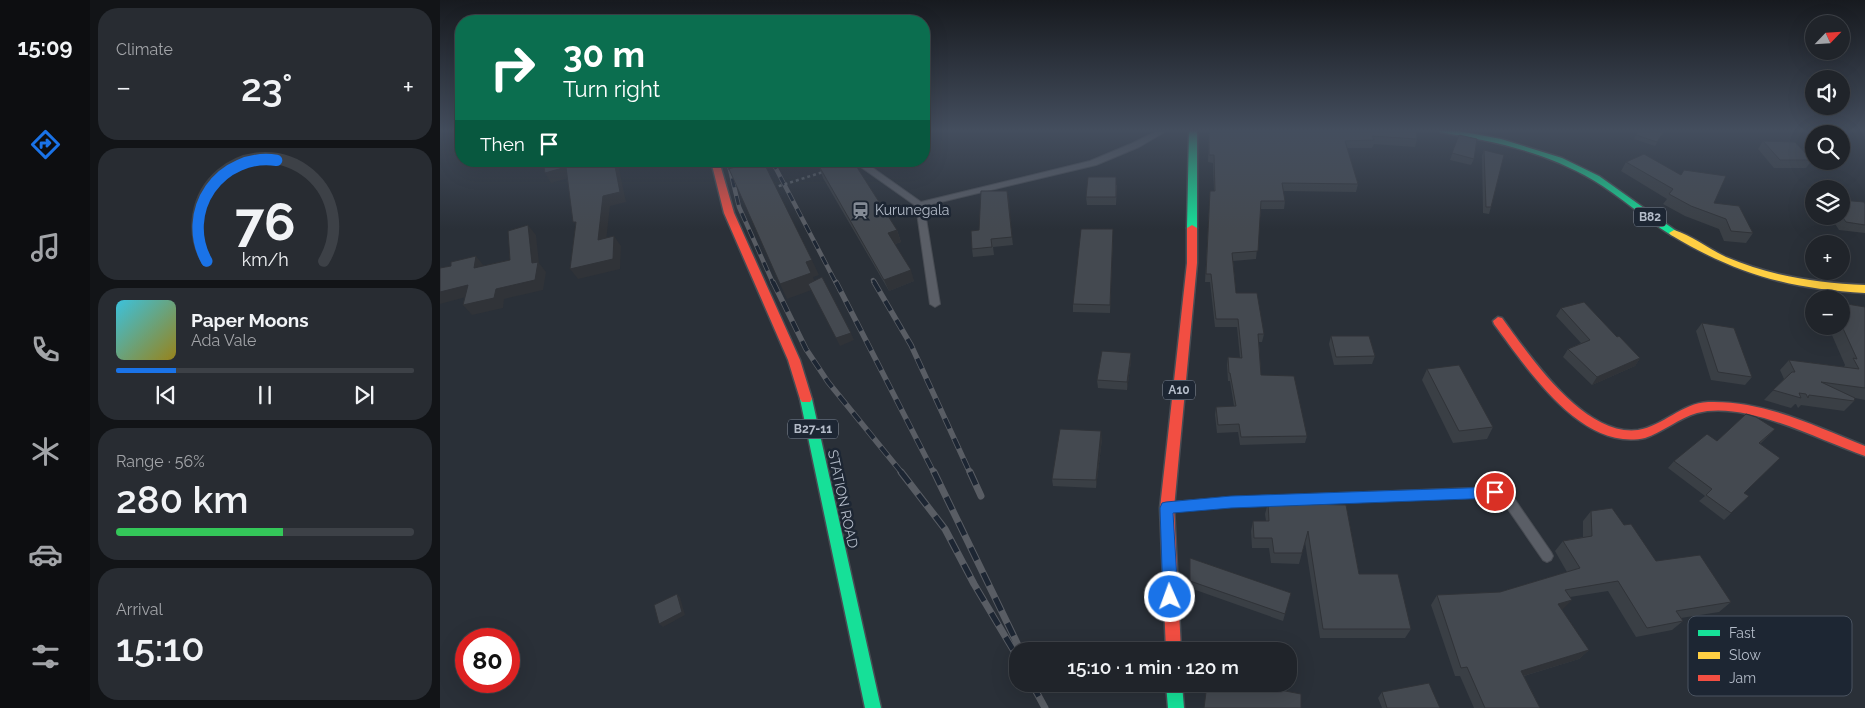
<!DOCTYPE html>
<meta charset="utf-8">
<style>
:root{--surface:#20242a;--page:#282c32;--text:#f1f3f6;--muted:#a2a4a8;--line:#3d4147;--accent:#1a73e8}
body{margin:0;font-family:Raleway,sans-serif;background:var(--page);color:var(--text);height:100vh;display:flex;flex-direction:column;font-size:19px;white-space:nowrap}
*{box-sizing:border-box;margin:0}
p{font-size:16px;color:var(--muted)}
.icon{flex:none;width:28px;height:28px;fill:none;stroke:currentColor;stroke-width:2;stroke-linecap:round;stroke-linejoin:round}
.map{position:relative;flex:1;overflow:hidden}
.drawer{display:flex;flex-direction:column;gap:8px;padding:8px;background:#121417;width:350px}
.drawer>*{flex:none}
.banner{position:absolute;left:15px;top:15px;width:475px;height:152px;border-radius:20px;box-shadow:0 5px 20px #0002,0 0 0 1px var(--line);background:#0b6e4f;color:#fff;overflow:hidden}
.needle{width:32px;rotate:65deg}
.tools{position:absolute;left:1365px;top:15px;display:grid;gap:10px}
.tools a{display:grid;place-items:center;width:45px;height:45px;border-radius:50%;background:var(--surface);box-shadow:0 5px 20px #0002,0 0 0 1px var(--line);font-size:25px}
.speed{position:absolute;left:15px;top:628px;display:flex;gap:10px;font-size:25px;font-weight:700;text-align:center}
.speed>*{display:grid;place-content:center;width:65px;height:65px;border-radius:50%;background:var(--surface);box-shadow:0 5px 20px #0002,0 0 0 1px var(--line);line-height:1}
.speed .limit{border:8px solid #d22;background:#fff;color:#111}
.pin{position:absolute;display:grid;place-items:center;width:42px;height:42px;color:#fff;margin:-21px;border:2px solid #fff;border-radius:50%;box-shadow:0 1px 5px #0007}
.me{position:absolute;width:55px;margin:-28px;rotate:358deg;stroke-linejoin:round;filter:drop-shadow(0 0 4px #0008)}
.turn{display:flex;align-items:center;gap:18px;height:105px;padding:0 25px;font-size:22px}
.turn .icon{width:65px;height:65px;stroke-width:2.5}
.turn b{display:block;font-size:35px;line-height:42px}
.then{display:flex;align-items:center;height:48px;padding:0 25px;background:#0003;gap:10px;font-size:19px}
.big{font-size:38px;font-weight:600;line-height:1.1}
.drawer .tile{flex:1;display:flex;flex-direction:column;justify-content:center;gap:8px;min-width:0;padding:0 18px;border-radius:20px;background:var(--page)}
.drawer .dial{align-items:center;gap:0}
.dial svg{height:130px;overflow:visible;fill:none;stroke:var(--line);stroke-width:7;stroke-linecap:round;text-anchor:middle}
.dial text{fill:var(--text);stroke:none}
.song{display:flex;align-items:center;gap:15px}
.cover{width:60px;height:60px;border-radius:8px;background:linear-gradient(135deg,hsl(190 70% 55%),hsl(50 70% 35%))}
.played{height:5px;border-radius:2px;background:linear-gradient(90deg,var(--accent) 20%,var(--line) 20%)}
.keys{display:flex;justify-content:space-around;direction:ltr}
.heat{display:flex;justify-content:space-between;align-items:center;font-size:28px;direction:ltr}
.charge{height:8px;border-radius:4px;background:linear-gradient(90deg,#34c759 56%,var(--line) 0)}
.trip{position:absolute;left:569px;top:642px;width:288px;height:50px;border-radius:20px;background:var(--surface);box-shadow:0 5px 20px #0002,0 0 0 1px var(--line);font-weight:600;line-height:50px;text-align:center}
main{display:flex;flex:1;min-height:0}
.tabs{display:flex;flex-direction:column;width:90px;justify-content:space-around;align-items:center;background:#0d0e11;color:var(--muted)}
.tabs .icon{width:35px;height:35px}
.tabs .selected{color:var(--accent)}
.tabs b{font-size:22px;color:var(--text)}
.map>svg:first-child{display:block}
.lines{fill:none;stroke-linecap:round;stroke-linejoin:round}
.lane-casing{stroke:#484c53;stroke-width:2}
.fast-casing{stroke:#484c53;stroke-width:3}
.slow-casing{stroke:#484c53;stroke-width:3}
.jam-casing{stroke:#484c53;stroke-width:3}
.lane{fill:#5a5e66;fill-rule:evenodd}
.fast{fill:#16e098;fill-rule:evenodd}
.slow{fill:#ffcf43;fill-rule:evenodd}
.jam{fill:#f24e42;fill-rule:evenodd}
.rail-far2-casing{stroke:#595d64;stroke-width:4.5}
.rail-far1-casing{stroke:#595d64;stroke-width:5.5}
.rail-casing{stroke:#595d64;stroke-width:7}
.rail-far2{stroke:#1d2633;stroke-width:3;stroke-dasharray:9;stroke-linecap:butt}
.rail-far1{stroke:#1d2633;stroke-width:4;stroke-dasharray:11;stroke-linecap:butt}
.rail{stroke:#1d2633;stroke-width:5;stroke-dasharray:14;stroke-linecap:butt}
.path-bridge{stroke:#5d636a;stroke-width:2.5;stroke-dasharray:3 3;stroke-linecap:butt}
.wall{fill:#3a3f45}
.shaded-wall{fill:#303338}
.building{fill:#444950;stroke:#303338}
.route{fill:#1a73e8;stroke:#114b97}
.labels{text-anchor:middle;dominant-baseline:central;stroke-width:5;stroke-linejoin:round;paint-order:stroke}
.shield{fill:#1d2633;stroke:#878f9c;stroke-width:1}
.shield-label{font-size:12px;font-weight:bold;fill:#b4bcc9}
.poi-label{font-size:14px;fill:#b4bcc9;stroke:#1d2633;text-anchor:start}
.street-label{font-size:14px;fill:#b4bcc9;stroke:#1d2633}
.key{fill:#1d2633;stroke:#4a5360;stroke-width:1}
.key-label{font-size:14px;fill:#b4bcc9}
</style>
<main>
<nav class="tabs">
<b>15:09</b>
<svg class="icon selected" aria-label="directions" viewBox="0 0 24 24"><path d="M12 3l9 9-9 9-9-9zM9 14v-3h6M13 9l2 2-2 2"/></svg>
<svg class="icon" aria-label="music" viewBox="0 0 24 24"><path d="M9 18V5l10-2v13"/><circle cx="6" cy="18" r="3"/><circle cx="16" cy="16" r="3"/></svg>
<svg class="icon" aria-label="phone" viewBox="0 0 24 24"><path d="M5 4h4l2 5-3 2q2 4 5 5l2-3 5 2v4C11 20 4 13 5 4z"/></svg>
<svg class="icon" aria-label="climate" viewBox="0 0 24 24"><path d="M12 3v18M4 7l16 10M4 17L20 7"/></svg>
<svg class="icon" aria-label="car" viewBox="0 0 24 24"><path d="M5 17H2v-5l4-1 3-4h7l3 4 3 1v5h-3M9 17h6M6 11h13"/><circle cx="7" cy="17" r="2"/><circle cx="17" cy="17" r="2"/></svg>
<svg class="icon" aria-label="filters" viewBox="0 0 24 24"><path d="M4 7h16M4 17h16"/><circle cx="9" cy="7" r="2"/><circle cx="15" cy="17" r="2"/></svg>
</nav>
<section class="drawer">
<div class="tile"><p>Climate</p>
<div class="heat"><a>−</a><b class="big">23°</b><a>+</a></div>
</div>
<div class="tile dial"><svg viewBox="0 0 100 80">
<path d="M14 69A42 42 0 1 1 86 69"/>
<path d="M14 69A42 42 0 0 1 57 7" stroke="#1a73e8"/>
<text x="50" y="56" font-size="32" font-weight="700">76</text>
<text x="50" y="72" font-size="11">km/h</text>
</svg></div>
<div class="tile">
<div class="song"><i class="cover"></i><div><b>Paper Moons</b><p>Ada Vale</p></div></div>
<div class="played"></div>
<div class="keys"><svg class="icon" aria-label="previous" viewBox="0 0 24 24"><path d="M18 5L8 12l10 7zM5 5v14"/></svg><svg class="icon" aria-label="pause" viewBox="0 0 24 24"><path d="M8 5v14M16 5v14"/></svg><svg class="icon" aria-label="next" viewBox="0 0 24 24"><path d="M6 5l10 7-10 7zM19 5v14"/></svg></div>
</div>
<div class="tile"><p>Range · 56%</p><b class="big">280 km</b><div class="charge"></div></div>
<div class="tile"><p>Arrival</p><b class="big">15:10</b></div>
</section>
<div class="map">
<svg width="1425" height="708" viewBox="0 0 1425 708">
<rect width="100%" height="100%" fill="#2a3038"/>
<g class="lines">
<defs>
<path id="lane" d="M719,130H728L699,147L656,165L484,206L500,304L495,307L490,304L476,206L418,165L405,161H423L481,202L650,161L693,143Z
M1055,487L1069,491L1111,552L1113,556L1111,560L1107,562L1103,560L1061,499L1055,497L791,507L730,512L726,511L724,507L726,503L730,502L791,497Z"/>
<path id="fast" d="M749,130H757V228L752,231L747,228Z
M996,130H1013L1061,139L1122,158L1159,176L1239,233L1234,236L1231,235C1204,218 1180,196 1153,180C1106,152 1053,141 1000,132Z
M366,394L370,396L372,399L441,708H425L360,399L362,396Z
M726,684H742L744,708H728Z"/>
<path id="slow" d="M1234,230C1251,235 1269,249 1286,257C1331,276 1376,283 1425,285V293C1350,289 1296,274 1231,235L1229,233Z"/>
<path id="jam" d="M271,161H279L294,213L360,360L372,399L370,402H362L360,399L348,360L284,213Z
M752,225L757,228V263L734,508L741,651H726L720,508L747,263V228Z
M1058,317L1062,318C1090,356 1144,437 1198,430C1223,426 1242,403 1268,402C1323,400 1375,426 1425,446V456C1378,440 1306,400 1257,413C1239,418 1223,432 1205,438C1141,452 1087,368 1054,324L1053,321Z"/>
</defs>
<use href="#lane" class="lane-casing"/>
<use href="#fast" class="fast-casing"/>
<use href="#slow" class="slow-casing"/>
<use href="#jam" class="jam-casing"/>
<use href="#lane" class="lane"/>
<use href="#fast" class="fast"/>
<use href="#slow" class="slow"/>
<use href="#jam" class="jam"/>
<defs>
<path id="rail-far2" d="M288,161L299,207L333,283
M332,161L396,283
M433,280L435,283"/>
<path id="rail-far1" d="M333,282L366,349L388,382L462,473
M396,282L494,473
M434,282L471,345L530,473"/>
<path id="rail" d="M461,472L505,529L534,584L578,658
M494,472L578,645
M530,472L541,496
M592,684L605,708"/>
</defs>
<use href="#rail-far2" class="rail-far2-casing"/>
<use href="#rail-far1" class="rail-far1-casing"/>
<use href="#rail" class="rail-casing"/>
<use href="#rail-far2" class="rail-far2"/>
<use href="#rail-far1" class="rail-far1"/>
<use href="#rail" class="rail"/>
<path class="path-bridge" d="M333,188L383,172"/>
</g>
<path class="wall" d="M769,130H976L977,139L975,147L934,144L932,148H907L918,184L916,192L843,191L845,201L844,209H821L816,259L793,261L796,293L824,334L822,342H819L821,375L867,436L865,443L800,445L798,432L777,433L775,415L776,407L794,406L790,381H788L787,365L788,357L800,358L797,327H775L770,282H765L770,191H774L773,163L768,162Z
M1225,130L1215,146L1194,139L1196,135Z
M1019,135L1034,159L1031,165L1010,160Z
M1323,141L1372,160L1366,168H1334L1318,149Z
M1044,150L1051,207L1049,214L1043,213L1042,156Z
M1186,162L1274,203L1313,233L1306,243L1284,241L1279,229L1245,216L1223,204L1227,199L1181,171Z
M379,166L457,230L461,242L455,244L474,281L449,291L383,178Z
M677,185L676,205H647L646,197Z
M567,191L573,245L553,247L554,255L533,257L532,249L539,230Z
M1401,200L1425,204V233L1399,230L1390,216H1401Z
M673,237L670,313L633,312V304Z
M1401,303L1425,307V400L1415,398L1414,401L1404,411L1361,405L1358,408L1356,404H1355L1351,408L1324,400L1344,379L1340,370L1349,360L1404,367L1405,365L1388,326H1401Z
M1121,308L1177,337L1200,358L1195,366L1152,385L1123,357L1128,349L1141,343L1116,316Z
M1262,323L1312,377L1305,385L1271,380L1256,331Z
M891,336L935,356L932,364L894,365L889,344Z
M691,353V361L687,390L658,388L657,380Z
M987,369L1053,427L1047,439L1013,443L982,380Z
M1335,429L1320,444L1304,493L1309,496L1284,520L1259,501L1265,496L1228,468L1234,461Z
M662,439L656,488L613,486L612,479Z
M828,503L906,505L919,574L971,629L965,638H880L865,542L859,564L831,563L829,548H812L811,531L813,521H826L825,514Z
M1151,511L1184,525L1216,561L1291,602L1279,612L1241,618L1243,621L1232,630L1196,637L1168,591L1130,597L1122,610L1149,650L1139,659L1084,676L1100,708H1034L1020,676H1015L991,605L997,595L1060,592L1127,572L1115,551L1123,541L1143,537V521Z
M750,558L851,593L843,621L750,588Z
M942,692L1000,708H942L938,698Z"/>
<path class="shaded-wall" d="M174,161H189L178,164L186,202L170,206L165,250L158,240L163,196Z
M126,167L132,177L111,183L105,173Z
M567,191L569,198L573,245L572,237Z
M88,225L96,235L99,263L106,272L103,290L64,299L63,308L32,315L23,305L56,289L92,263Z
M673,229V237L670,313V305Z
M457,230L461,242L452,245L448,233Z
M174,236L181,246L180,269L138,279L130,269Z
M36,256L44,266L34,268Z
M372,260L379,275L373,277L377,288L347,299L340,284L366,262Z
M471,270L474,281L449,291L444,280Z
M28,285L37,294L0,304V292Z
M411,333L414,340L400,346L396,338Z
M691,353V361L687,390V382Z
M1200,358L1195,366L1152,385L1157,377Z
M661,431L662,439L656,488V480Z
M237,594L240,597L245,615L223,627L219,624Z
M1132,600L1123,609L1110,613L1118,604Z
M1149,650L1139,659L1073,679L1081,671Z"/>
<path class="building" d="M769,130H976L977,139L932,136L934,140L905,141L918,184L842,183L845,201H821L818,251L792,253L796,293H817L824,334H818L821,375L854,376L867,436L801,437L799,424L778,425L776,407L796,406L790,373H789L788,357L802,358L798,319H776L771,274H766L770,191H775L774,155H769Z
M1199,130H1225L1217,142L1196,135Z
M1019,135L1037,139L1034,159L1012,153Z
M1323,141L1355,142L1372,160H1340Z
M1044,150L1064,155L1051,207H1046Z
M1204,154L1241,175L1244,170L1286,176L1274,203L1299,206L1313,233L1291,231L1286,219L1251,206L1229,194L1233,189L1186,162Z
M103,161H174L180,192L163,196L158,240L174,236L173,259L130,269L136,222H133L126,167L105,173Z
M296,161H323L372,260L366,262L371,273L340,284L289,169L298,166Z
M396,161H413L457,230L448,233L471,270L444,280L379,166Z
M648,177H676V197H646Z
M541,191H567L572,237L551,239L552,247L532,249L531,231L539,230Z
M1401,200L1424,202L1425,204V225L1406,222L1401,215Z
M88,225L92,263L98,262L95,280L56,289L54,298L23,305L28,285L0,292V268L11,266V262L36,256L34,268L70,260L68,231Z
M641,229H673L670,305L633,304Z
M382,277L411,333L396,338L368,284Z
M1144,302L1177,337L1179,336L1200,358L1157,377L1128,349L1150,340L1121,308Z
M1401,303L1425,307V388L1381,382L1415,398L1414,401L1369,395L1368,398L1366,394L1359,393L1361,398L1333,390L1352,372H1355L1349,360L1419,369L1413,358L1417,359L1401,324Z
M1262,323L1294,328L1312,377L1278,372Z
M891,336H929L935,356L896,357Z
M662,351L691,353L687,382L657,380Z
M1019,365L1053,427L1019,431L987,369Z
M1306,414L1316,417L1335,429L1319,443L1340,458L1304,493L1309,496L1291,513L1266,495L1272,489L1234,461L1267,434L1277,441Z
M620,429L661,431L656,480L612,479Z
M828,503L906,505L919,574H958L971,629H883L868,531L862,553H834L832,538H814L813,521H829Z
M1172,508L1184,525L1191,524L1216,561L1260,555L1291,602L1236,611L1243,621L1207,628L1178,581L1125,590L1132,600L1118,604L1149,650L1081,671L1100,708H1045L1027,667L1021,668L997,595L1060,592L1140,568L1123,541L1152,536L1151,511Z
M750,558L851,593L845,614L750,581Z
M237,594L242,612L219,624L214,605Z
M989,683L1000,708H947L942,692Z
M767,684H809L861,694V708H764Z"/>
<linearGradient id="sky" x2="0" y2="1"><stop stop-color="#171a1f"/><stop offset="0.57" stop-color="#444e5e"/><stop offset="1" stop-color="#444e5e" stop-opacity="0"/></linearGradient>
<rect width="1425" height="229" fill="url(#sky)"/>
<path class="route" d="M1055,487L1059,488L1061,492L1059,496L1055,498L791,508L733,513L738,597L736,602L730,604L725,602L723,597L720,508L722,503L726,502L791,496Z"/>
<defs>
<symbol id="station-bare" viewBox="-9 -9 18 18"><path d="M-3-6H3Q5-6 5-4V2Q5 4 3 4L4.5 6H3L1.5 4h-3L-3 6H-4.5L-3 4Q-5 4-5 2V-4Q-5-6-3-6ZM-3.5-4v3h7v-3ZM-3.5 1v1.5H-2V1ZM2 1v1.5H3.5V1Z" fill="#848b96" stroke="#1d2633" stroke-width="2.5" paint-order="stroke"/></symbol>
</defs>
<g fill-rule="evenodd">
<use href="#station-bare" x="408" y="198" width="25" height="25"/>
</g>
<g class="labels">
<g class="shield">
<rect x="1194" y="207.5" width="32" height="19" rx="4"/>
<rect x="723" y="380.5" width="32" height="19" rx="4"/>
<rect x="348" y="419.5" width="50" height="19" rx="4"/>
</g>
<g class="shield-label">
<text x="1210" y="217">B82</text>
<text x="739" y="390">A10</text>
<text x="373" y="429">B27-11</text>
</g>
<g class="poi-label">
<text x="435" y="210">Kurunegala</text>
</g>
<g class="street-label">
<text transform="translate(403 499) rotate(78)">STATION ROAD</text>
</g>
</g>
<rect x="1248" y="616" width="164" height="80" rx="8" class="key"/>
<rect x="1258" y="630" width="22" height="6" fill="#16e098"/>
<rect x="1258" y="652" width="22" height="7" fill="#ffcf43"/>
<rect x="1258" y="675" width="22" height="6" fill="#f24e42"/>
<g class="key-label">
<text x="1289" y="638">Fast</text>
<text x="1289" y="660">Slow</text>
<text x="1289" y="683">Jam</text>
</g>
</svg>
<div class="tools">
<a><svg class="needle" viewBox="-14 -14 28 28"><path d="M0-13l5 13h-10z" fill="#e53935"/><path d="M0 13l5-13h-10z" fill="#a2a4a8"/></svg></a>
<a><svg class="icon" aria-label="sound" viewBox="0 0 24 24"><path d="M4 9h4l5-4v14l-5-4H4zM17 9q2 3 0 6"/></svg></a>
<a><svg class="icon" aria-label="search" viewBox="0 0 24 24"><circle cx="10" cy="10" r="6"/><path d="M15 15l6 6"/></svg></a>
<a><svg class="icon" aria-label="layers" viewBox="0 0 24 24"><path d="M12 4l9 5-9 5-9-5zM3 14l9 5 9-5"/></svg></a>
<a>+</a>
<a>−</a>
</div>
<div class="speed"><div class="limit">80</div></div>
<div class="pin" style="left:1055px;top:492px;background:#d93025"><svg class="icon" aria-label="arrive" viewBox="0 0 24 24"><path d="M6 21V4h12l-3 4 3 4H6"/></svg></div>
<svg class="me" style="left:730px;top:597px" viewBox="-20 -20 40 40"><circle r="17" fill="#1a73e8" stroke="#fff" stroke-width="3"/><path d="M0-11L8 9 0 5-8 9z" fill="#fff"/></svg>
<div class="trip">15:10 · 1 min · 120 m</div>
<div class="banner">
<div class="turn"><svg class="icon" aria-label="right" viewBox="0 0 24 24"><path d="M7 20v-9h11M14 6l5 5-5 5"/></svg><div><b>30 m</b>Turn right</div></div>
<div class="then">Then<svg class="icon" aria-label="arrive" viewBox="0 0 24 24"><path d="M6 21V4h12l-3 4 3 4H6"/></svg></div>
</div>
</div>
</main>
